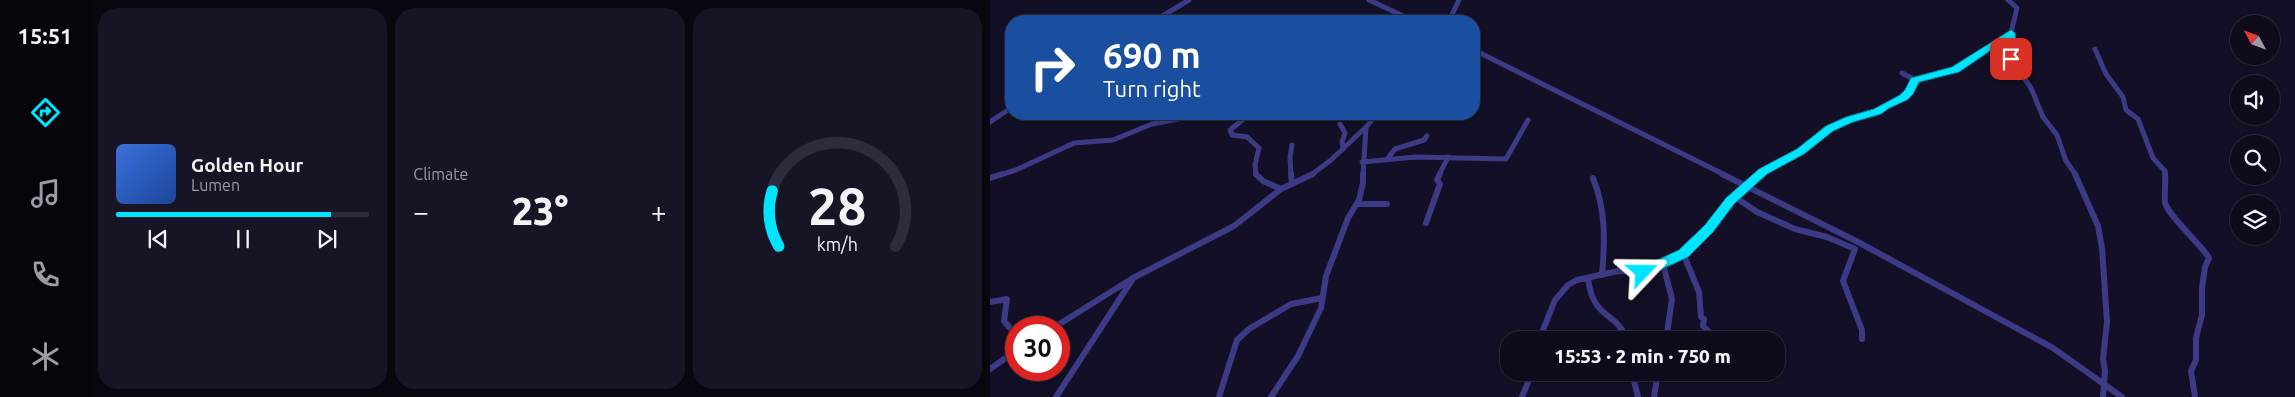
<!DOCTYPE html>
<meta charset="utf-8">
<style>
:root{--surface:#0e0b1c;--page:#171425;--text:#f1f3f6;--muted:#9b9ba3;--line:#2e2b3b;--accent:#00e5ff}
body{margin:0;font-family:Ubuntu,sans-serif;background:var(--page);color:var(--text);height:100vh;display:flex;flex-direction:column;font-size:19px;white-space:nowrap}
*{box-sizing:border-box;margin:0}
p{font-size:16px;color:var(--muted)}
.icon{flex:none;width:28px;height:28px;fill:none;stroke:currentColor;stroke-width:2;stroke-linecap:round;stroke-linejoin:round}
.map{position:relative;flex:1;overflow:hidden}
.sheet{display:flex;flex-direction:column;gap:8px;padding:8px;background:#08060f;width:900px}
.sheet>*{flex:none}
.top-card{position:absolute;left:15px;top:15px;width:475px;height:105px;border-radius:20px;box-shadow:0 1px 4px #0004,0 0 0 1px var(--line);background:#1a4fa0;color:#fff;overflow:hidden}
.needle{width:32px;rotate:311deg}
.controls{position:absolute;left:1240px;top:15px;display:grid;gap:10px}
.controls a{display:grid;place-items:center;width:50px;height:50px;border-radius:50%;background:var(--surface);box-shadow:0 1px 4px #0004,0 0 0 1px var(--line);font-size:25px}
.speed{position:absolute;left:15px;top:316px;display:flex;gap:10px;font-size:25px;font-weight:700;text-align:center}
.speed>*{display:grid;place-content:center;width:65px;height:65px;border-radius:50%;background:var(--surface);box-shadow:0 1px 4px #0004,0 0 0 1px var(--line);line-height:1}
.speed .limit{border:8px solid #d22;background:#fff;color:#111}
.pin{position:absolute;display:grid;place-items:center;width:42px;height:42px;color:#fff;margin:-21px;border-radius:10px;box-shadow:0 2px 8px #0006}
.me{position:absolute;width:55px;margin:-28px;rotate:67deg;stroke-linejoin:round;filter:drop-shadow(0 0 4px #0008)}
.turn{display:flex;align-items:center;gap:18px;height:105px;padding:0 15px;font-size:22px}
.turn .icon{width:65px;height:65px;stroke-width:2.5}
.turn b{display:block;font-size:35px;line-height:42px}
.big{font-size:38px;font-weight:800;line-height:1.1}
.sheet .card{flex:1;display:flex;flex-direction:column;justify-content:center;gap:8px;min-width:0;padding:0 18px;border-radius:20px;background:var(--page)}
.sheet .dial{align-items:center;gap:0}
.dial svg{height:130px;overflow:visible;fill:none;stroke:var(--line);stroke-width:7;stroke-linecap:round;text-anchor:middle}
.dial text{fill:var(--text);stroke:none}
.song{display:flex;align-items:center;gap:15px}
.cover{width:60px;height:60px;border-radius:8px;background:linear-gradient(135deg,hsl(220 70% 55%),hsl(220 70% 35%))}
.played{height:5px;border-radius:2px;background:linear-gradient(90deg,var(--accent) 85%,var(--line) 85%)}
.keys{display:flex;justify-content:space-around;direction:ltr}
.heat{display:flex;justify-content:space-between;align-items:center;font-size:28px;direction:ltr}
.sheet .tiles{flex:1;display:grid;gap:8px;grid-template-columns:repeat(3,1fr)}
.trip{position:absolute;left:510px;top:331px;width:285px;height:50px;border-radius:20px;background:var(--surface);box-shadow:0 1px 4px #0004,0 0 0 1px var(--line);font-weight:800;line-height:50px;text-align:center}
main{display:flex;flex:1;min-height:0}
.tabs{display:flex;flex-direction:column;width:90px;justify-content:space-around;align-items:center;background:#06040b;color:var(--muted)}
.tabs .icon{width:35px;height:35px}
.tabs .on{color:var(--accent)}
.tabs b{font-size:22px;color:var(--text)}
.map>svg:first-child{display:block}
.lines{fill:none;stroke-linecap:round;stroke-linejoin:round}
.minor-far1{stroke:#3d3a85;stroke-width:5}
.minor{stroke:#3d3a85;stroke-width:6}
.route{fill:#00e5ff;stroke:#0095a6}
</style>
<main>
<nav class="tabs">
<b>15:51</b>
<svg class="icon on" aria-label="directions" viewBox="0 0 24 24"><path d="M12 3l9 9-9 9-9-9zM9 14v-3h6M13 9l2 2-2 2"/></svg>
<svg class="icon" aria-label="music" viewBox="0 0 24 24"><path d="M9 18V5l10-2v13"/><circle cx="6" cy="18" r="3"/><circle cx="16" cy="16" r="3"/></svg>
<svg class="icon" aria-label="phone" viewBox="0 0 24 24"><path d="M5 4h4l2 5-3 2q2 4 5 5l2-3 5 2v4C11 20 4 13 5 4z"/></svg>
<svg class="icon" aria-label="climate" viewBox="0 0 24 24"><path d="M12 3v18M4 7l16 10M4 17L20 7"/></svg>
</nav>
<section class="sheet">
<div class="tiles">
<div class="card">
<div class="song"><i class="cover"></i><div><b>Golden Hour</b><p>Lumen</p></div></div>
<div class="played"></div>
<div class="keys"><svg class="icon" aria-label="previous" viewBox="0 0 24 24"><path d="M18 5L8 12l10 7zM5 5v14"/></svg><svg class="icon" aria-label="pause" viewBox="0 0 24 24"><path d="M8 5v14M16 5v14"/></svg><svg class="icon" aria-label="next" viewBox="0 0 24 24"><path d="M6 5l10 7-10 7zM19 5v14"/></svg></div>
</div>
<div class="card"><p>Climate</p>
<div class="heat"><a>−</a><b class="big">23°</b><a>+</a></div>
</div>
<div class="card dial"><svg viewBox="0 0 100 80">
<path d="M14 69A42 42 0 1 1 86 69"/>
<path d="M14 69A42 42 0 0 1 10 35" stroke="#00e5ff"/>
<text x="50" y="56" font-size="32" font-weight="700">28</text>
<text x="50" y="72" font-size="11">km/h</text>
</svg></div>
</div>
</section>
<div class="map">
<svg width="1305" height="397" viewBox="0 0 1305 397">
<rect width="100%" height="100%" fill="#130f26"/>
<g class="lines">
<path class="minor-far1" d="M379,0L424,21
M164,21L199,0
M459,21L469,0
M1021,33V44L1024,50L1021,59L1041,88L1053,117L1067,135L1076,161L1086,175
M1105,49L1116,74L1133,97L1136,110L1148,119L1163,158L1175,171V175
M484,50L735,175
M925,80L965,70L1021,33L1027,8L1018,0
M260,114L240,130L242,135L257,137L269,148L265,165L266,175
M0,122L21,108
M350,124L355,133L352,142L353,149
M398,158L405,149L434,140L437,136
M372,162L426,157L516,159L538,120
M9,175L26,170L84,143L123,140L162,124L214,114
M301,175L300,157L302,145
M321,175L341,160L376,127
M373,175L376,127L387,114
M449,175L458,157
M768,175C781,164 798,159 811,150C821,144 829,135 839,129C868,111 910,116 925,80L912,73"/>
<path class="minor" d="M266,174L273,181L291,189
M301,174L302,184
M732,174L868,242L1063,348L1132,397
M1085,174L1108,226L1112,248L1117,322L1113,359L1115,371L1113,397
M1175,174C1176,183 1174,195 1175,202C1177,215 1210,243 1219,258L1215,267L1212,288V315L1206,338V360L1201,371L1205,397
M0,178L13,174
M603,178C616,210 615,241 612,275
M745,197L767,212L805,229L837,237L865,249L853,281L872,330V339
M367,204H397
M436,223L450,184L447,180L450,174
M693,253L709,292L711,317L714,319L713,326L727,340
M673,264L682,299L676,340
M598,278C603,321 626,310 637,340
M0,302L17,299L14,321L26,335
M63,328L143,278L244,226L291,189L323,174
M549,340L565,300L578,285L587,280L628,271L653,272L693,253L719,229L740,201L770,174
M0,369L26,351
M646,372L644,381L648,397
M66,397L142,280
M229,397L247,340L259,329L301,304L332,298
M281,397L308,356L331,308L336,276L358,218L369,200L373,183V174
M532,397L542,372
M664,397L668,372"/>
</g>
<path class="route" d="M1021,30L1025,33L1026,44L1029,50L1024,61H1017L1016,59L1019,50L1016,40L969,72L929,82L923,94L917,100L899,108L891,114L863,122L843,131L814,154L777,174L744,204L723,232L698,257L657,276H648L646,272L648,269L689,250L715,225L736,198L769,169L807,149L836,126L856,117L884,109L910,95L915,90L921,78L962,67Z"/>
</svg>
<div class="controls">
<a><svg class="needle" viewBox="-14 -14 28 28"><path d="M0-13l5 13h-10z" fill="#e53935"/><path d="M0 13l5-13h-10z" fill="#9b9ba3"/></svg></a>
<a><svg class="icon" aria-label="sound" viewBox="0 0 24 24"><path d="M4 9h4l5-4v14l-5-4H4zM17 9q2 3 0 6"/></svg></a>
<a><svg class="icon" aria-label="search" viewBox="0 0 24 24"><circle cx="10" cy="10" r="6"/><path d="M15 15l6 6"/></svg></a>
<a><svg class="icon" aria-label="layers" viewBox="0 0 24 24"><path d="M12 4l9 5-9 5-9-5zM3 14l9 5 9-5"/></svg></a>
</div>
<div class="speed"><div class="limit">30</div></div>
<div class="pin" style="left:1021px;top:59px;background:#d93025"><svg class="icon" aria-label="arrive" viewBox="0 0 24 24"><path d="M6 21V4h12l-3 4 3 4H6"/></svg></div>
<svg class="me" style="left:653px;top:272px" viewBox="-20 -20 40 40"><path d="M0-17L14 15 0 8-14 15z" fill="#00e5ff" stroke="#fff" stroke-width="4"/></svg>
<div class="trip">15:53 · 2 min · 750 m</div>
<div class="top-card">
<div class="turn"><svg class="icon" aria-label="right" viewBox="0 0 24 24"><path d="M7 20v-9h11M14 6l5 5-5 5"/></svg><div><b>690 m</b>Turn right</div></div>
</div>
</div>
</main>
